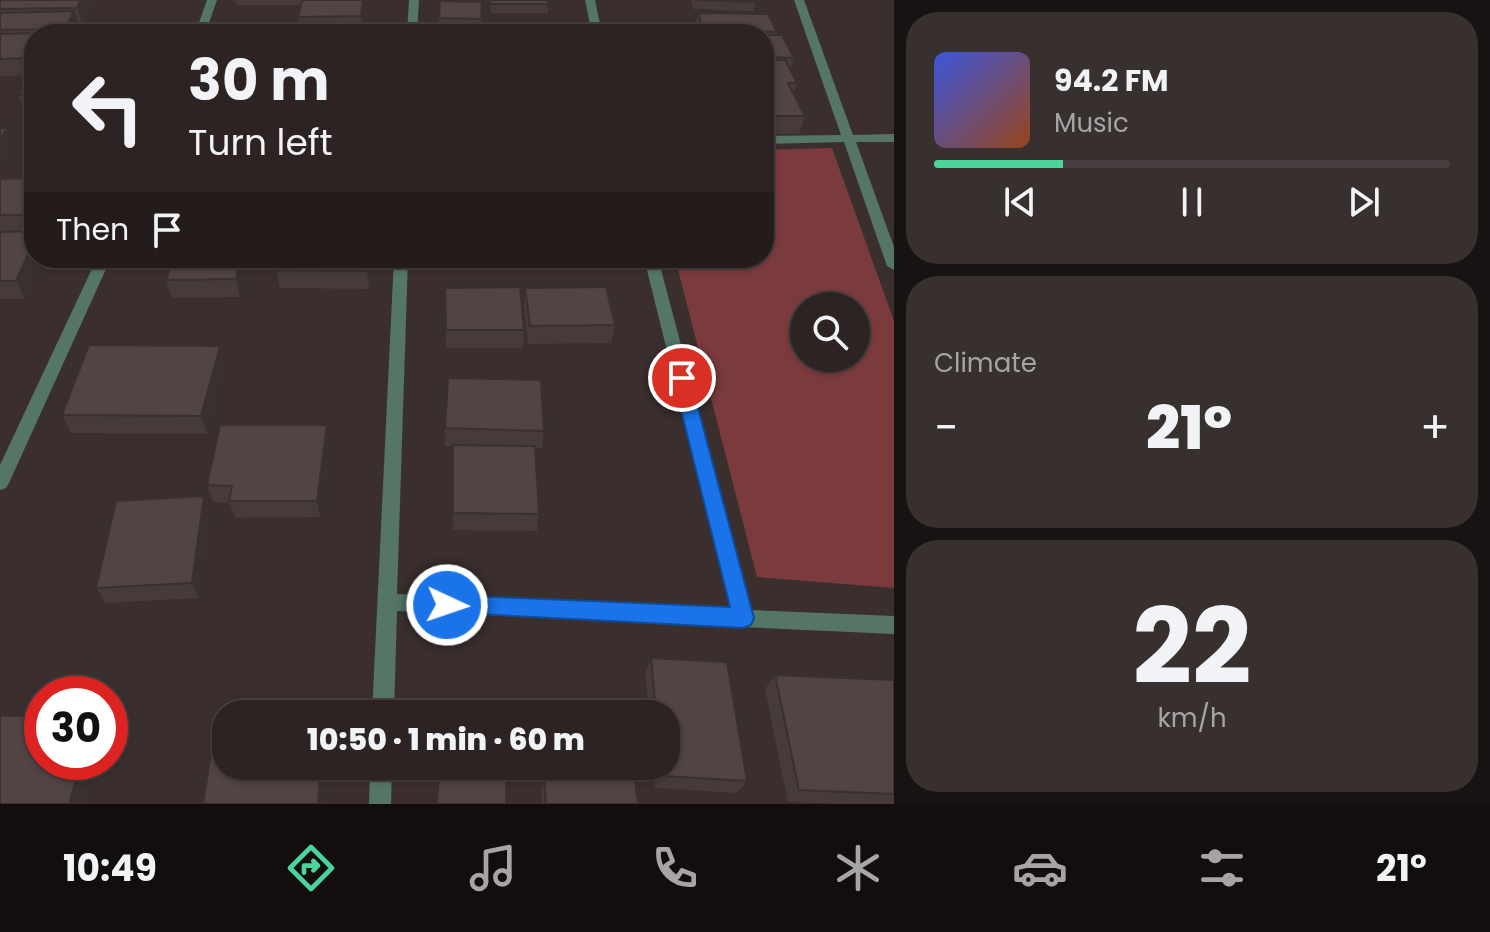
<!DOCTYPE html>
<meta charset="utf-8">
<style>
:root{--surface:#2c2322;--page:#382f2f;--text:#f1f3f6;--muted:#a6a4a5;--line:#484040;--accent:#4ad49c}
body{margin:0;font-family:Poppins,sans-serif;background:var(--page);color:var(--text);height:100vh;display:flex;flex-direction:column;font-size:30px;white-space:nowrap}
*{box-sizing:border-box;margin:0}
p{font-size:26px;color:var(--muted)}
.icon{flex:none;width:44px;height:44px;fill:none;stroke:currentColor;stroke-width:2;stroke-linecap:round;stroke-linejoin:round}
.map{position:relative;flex:1;overflow:hidden}
.panel{display:flex;flex-direction:column;gap:12px;padding:12px;background:#181313;width:596px}
.panel>*{flex:none}
.guide{position:absolute;left:24px;top:24px;width:750px;height:244px;border-radius:32px;box-shadow:0 2px 6px #0004,0 0 0 2px var(--line);background:#2c2322;color:var(--text);overflow:hidden}
.controls{position:absolute;left:790px;top:292px;display:grid;gap:16px}
.controls a{display:grid;place-items:center;width:80px;height:80px;border-radius:50%;background:var(--surface);box-shadow:0 2px 6px #0004,0 0 0 2px var(--line);font-size:40px}
.speed{position:absolute;left:24px;top:676px;display:flex;gap:16px;font-size:40px;font-weight:700;text-align:center}
.speed>*{display:grid;place-content:center;width:104px;height:104px;border-radius:50%;background:var(--surface);box-shadow:0 2px 6px #0004,0 0 0 2px var(--line);line-height:1}
.speed .limit{border:12px solid #d22;background:#fff;color:#111}
.pin{position:absolute;display:grid;place-items:center;width:68px;height:68px;color:#fff;margin:-34px;border:4px solid #fff;border-radius:50%;box-shadow:0 2px 8px #0007}
.me{position:absolute;width:88px;margin:-44px;rotate:93deg;stroke-linejoin:round;filter:drop-shadow(0 0 6px #0008)}
.turn{display:flex;align-items:center;gap:28px;height:168px;padding:0 32px;font-size:36px}
.turn .icon{width:104px;height:104px;stroke-width:2.5}
.turn b{display:block;font-size:56px;line-height:68px}
.then{display:flex;align-items:center;height:76px;padding:0 32px;background:#0003;gap:16px;font-size:30px}
.big{font-size:60px;font-weight:800;line-height:1.1}
.panel .tile{flex:1;display:flex;flex-direction:column;justify-content:center;gap:12px;min-width:0;padding:0 28px;border-radius:32px;background:var(--page)}
.panel .dial{align-items:center;gap:0}
.dial b{font-size:104px;line-height:1}
.song{display:flex;align-items:center;gap:24px}
.cover{width:96px;height:96px;border-radius:12px;background:linear-gradient(135deg,hsl(230 70% 55%),hsl(20 70% 35%))}
.played{height:8px;border-radius:4px;background:linear-gradient(90deg,var(--accent) 25%,var(--line) 25%)}
.keys{display:flex;justify-content:space-around;direction:ltr}
.heat{display:flex;justify-content:space-between;align-items:center;font-size:44px;direction:ltr}
.trip{position:absolute;left:212px;top:700px;width:468px;height:80px;border-radius:32px;background:var(--surface);box-shadow:0 2px 6px #0004,0 0 0 2px var(--line);font-weight:800;line-height:80px;text-align:center}
.tabs{display:flex;height:128px;justify-content:space-around;align-items:center;background:#120e0e;color:var(--muted)}
.tabs .icon{width:56px;height:56px}
.tabs .on{color:var(--accent)}
.tabs b{font-size:36px;color:var(--text)}
main{display:flex;flex:1;min-height:0}
.map>svg:first-child{display:block}
.green{fill:#7b3b3d;fill-rule:evenodd}
.lines{fill:none;stroke-linecap:round;stroke-linejoin:round}
.minor{fill:#557666;fill-rule:evenodd}
.wall{fill:#463a3a}
.shaded-wall{fill:#39302f}
.building{fill:#514443;stroke:#39302f;stroke-width:2}
.route{fill:#1a73e8;stroke:#114b97;stroke-width:2}
</style>
<main>
<div class="map">
<svg width="894" height="804" viewBox="0 0 894 804">
<rect width="100%" height="100%" fill="#3b2f2e"/>
<path class="green" d="M832,148L894,321V588L757,577L675,258H764V150ZM804,306H856V358H804Z"/>
<g class="lines">
<path class="minor" d="M207,0H217L205,34H195Z
M409,0H419L417,34H407Z
M585,0H595L602,34H592Z
M794,0H804L853,135L894,134V142H856L894,247V270L887,266L844,142L764,144V136L841,135Z
M97,258H111L9,483L6,488L0,490V465Z
M394,258H408L397,594L731,609L644,258H658L751,610L894,616V634L397,611L394,714H372Z
M370,766H392L391,804H369Z"/>
</g>
<path class="wall" d="M0,0H95L82,24H79L80,28L78,31L139,29L140,34H34V112H25L18,95L29,75L0,76Z
M235,0H365L363,33H300L298,17L300,5H236Z
M489,0H548V13H491Z
M691,0H756V2L754,11L693,9Z
M482,2L481,26L439,27V18Z
M698,13L777,32V35L794,58L790,70L797,83L794,94L805,116L799,134H764V34H696L694,29Z
M34,178V258H42L25,299H0V179Z
M173,258H248L240,297L172,298L166,280Z
M372,258L369,289L280,288L276,270Z
M445,288L524,330L523,348H446Z
M525,288L615,325L611,343L528,344L524,306Z
M225,364L207,434L71,433L62,415Z
M445,428L544,431L542,448H535L539,514L537,531L453,530V446H445Z
M329,442L320,517L235,518L230,503L213,502L207,485Z
M210,513L199,598L106,603L96,588Z
M651,658L747,781L737,793L655,788L653,766H666V714H649L645,673Z
M775,675L894,680V804H841L788,802L765,689Z
M544,778L638,804H542L541,790Z"/>
<path class="shaded-wall" d="M81,0H95L82,24L77,8Z
M363,0H365V7L363,33L361,16Z
M74,11L80,28L76,34H66L65,29Z
M7,128L14,145L0,171V139Z
M34,241V258H42L25,299L16,281Z
M241,258H248L240,297L236,279Z
M368,258H372L369,289L367,271Z
M220,346L225,364L207,434L201,416Z
M327,425L329,442L320,517L317,501Z
M204,496L210,513L199,598L192,583Z
M81,762H96L84,804H69Z
M321,766H326L323,804H318Z"/>
<path class="building" d="M0,0H81L77,8L0,9Z
M302,0H363L361,16L298,17Z
M490,0H548V4H491Z
M695,0H756V2Z
M440,1L482,2L481,19L439,18Z
M74,11L65,29L0,30V13Z
M698,13L768,14L777,32L704,31Z
M448,25L496,26V34H448Z
M139,29L137,34H62L64,31Z
M51,33L34,34V58L0,59V34Z
M764,35H782L794,58L764,57Z
M764,60H785L797,83H788L805,116H764Z
M34,66V94L18,95Z
M0,128H7L0,139Z
M34,178V215H0V179Z
M34,231V241L16,281H0V232Z
M173,258H241L236,279L166,280Z
M279,258H368L367,271L276,270Z
M520,287L524,330H446L445,288Z
M606,287L615,325L530,326L525,288Z
M89,345L220,346L201,416L62,415Z
M448,378L541,380L544,431L445,428Z
M220,425H327L317,501H229L232,486L207,485Z
M453,445L535,446L539,514L453,513Z
M204,496L192,583L96,588L116,501Z
M651,658L727,662L747,781L662,776L661,766H666V714H656Z
M775,675L894,680V794L799,790Z
M0,716H42V762H81L69,804H0Z
M215,726H226V766H321L318,804H203Z
M439,774L506,778V804H437Z
M544,778L635,780L638,804H546Z"/>
<path class="route" d="M682,371L690,378L754,618L751,625L743,628L439,612L436,605L439,598L447,595L730,607L673,378Z"/>
</svg>
<div class="controls">
<a><svg class="icon" aria-label="search" viewBox="0 0 24 24"><circle cx="10" cy="10" r="6"/><path d="M15 15l6 6"/></svg></a>
</div>
<div class="speed"><div class="limit">30</div></div>
<div class="pin" style="left:682px;top:378px;background:#d93025"><svg class="icon" aria-label="arrive" viewBox="0 0 24 24"><path d="M6 21V4h12l-3 4 3 4H6"/></svg></div>
<svg class="me" style="left:447px;top:605px" viewBox="-20 -20 40 40"><circle r="17" fill="#1a73e8" stroke="#fff" stroke-width="3"/><path d="M0-11L8 9 0 5-8 9z" fill="#fff"/></svg>
<div class="trip">10:50 · 1 min · 60 m</div>
<div class="guide">
<div class="turn"><svg class="icon" aria-label="left" viewBox="0 0 24 24"><path d="M17 20v-9H6M10 6l-5 5 5 5"/></svg><div><b>30 m</b>Turn left</div></div>
<div class="then">Then<svg class="icon" aria-label="arrive" viewBox="0 0 24 24"><path d="M6 21V4h12l-3 4 3 4H6"/></svg></div>
</div>
</div>
<section class="panel">
<div class="tile">
<div class="song"><i class="cover"></i><div><b>94.2 FM</b><p>Music</p></div></div>
<div class="played"></div>
<div class="keys"><svg class="icon" aria-label="previous" viewBox="0 0 24 24"><path d="M18 5L8 12l10 7zM5 5v14"/></svg><svg class="icon" aria-label="pause" viewBox="0 0 24 24"><path d="M8 5v14M16 5v14"/></svg><svg class="icon" aria-label="next" viewBox="0 0 24 24"><path d="M6 5l10 7-10 7zM19 5v14"/></svg></div>
</div>
<div class="tile"><p>Climate</p>
<div class="heat"><a>−</a><b class="big">21°</b><a>+</a></div>
</div>
<div class="tile dial"><b>22</b><p>km/h</p></div>
</section>
</main>
<nav class="tabs">
<b>10:49</b>
<svg class="icon on" aria-label="directions" viewBox="0 0 24 24"><path d="M12 3l9 9-9 9-9-9zM9 14v-3h6M13 9l2 2-2 2"/></svg>
<svg class="icon" aria-label="music" viewBox="0 0 24 24"><path d="M9 18V5l10-2v13"/><circle cx="6" cy="18" r="3"/><circle cx="16" cy="16" r="3"/></svg>
<svg class="icon" aria-label="phone" viewBox="0 0 24 24"><path d="M5 4h4l2 5-3 2q2 4 5 5l2-3 5 2v4C11 20 4 13 5 4z"/></svg>
<svg class="icon" aria-label="climate" viewBox="0 0 24 24"><path d="M12 3v18M4 7l16 10M4 17L20 7"/></svg>
<svg class="icon" aria-label="car" viewBox="0 0 24 24"><path d="M5 17H2v-5l4-1 3-4h7l3 4 3 1v5h-3M9 17h6M6 11h13"/><circle cx="7" cy="17" r="2"/><circle cx="17" cy="17" r="2"/></svg>
<svg class="icon" aria-label="filters" viewBox="0 0 24 24"><path d="M4 7h16M4 17h16"/><circle cx="9" cy="7" r="2"/><circle cx="15" cy="17" r="2"/></svg>
<b>21°</b>
</nav>
